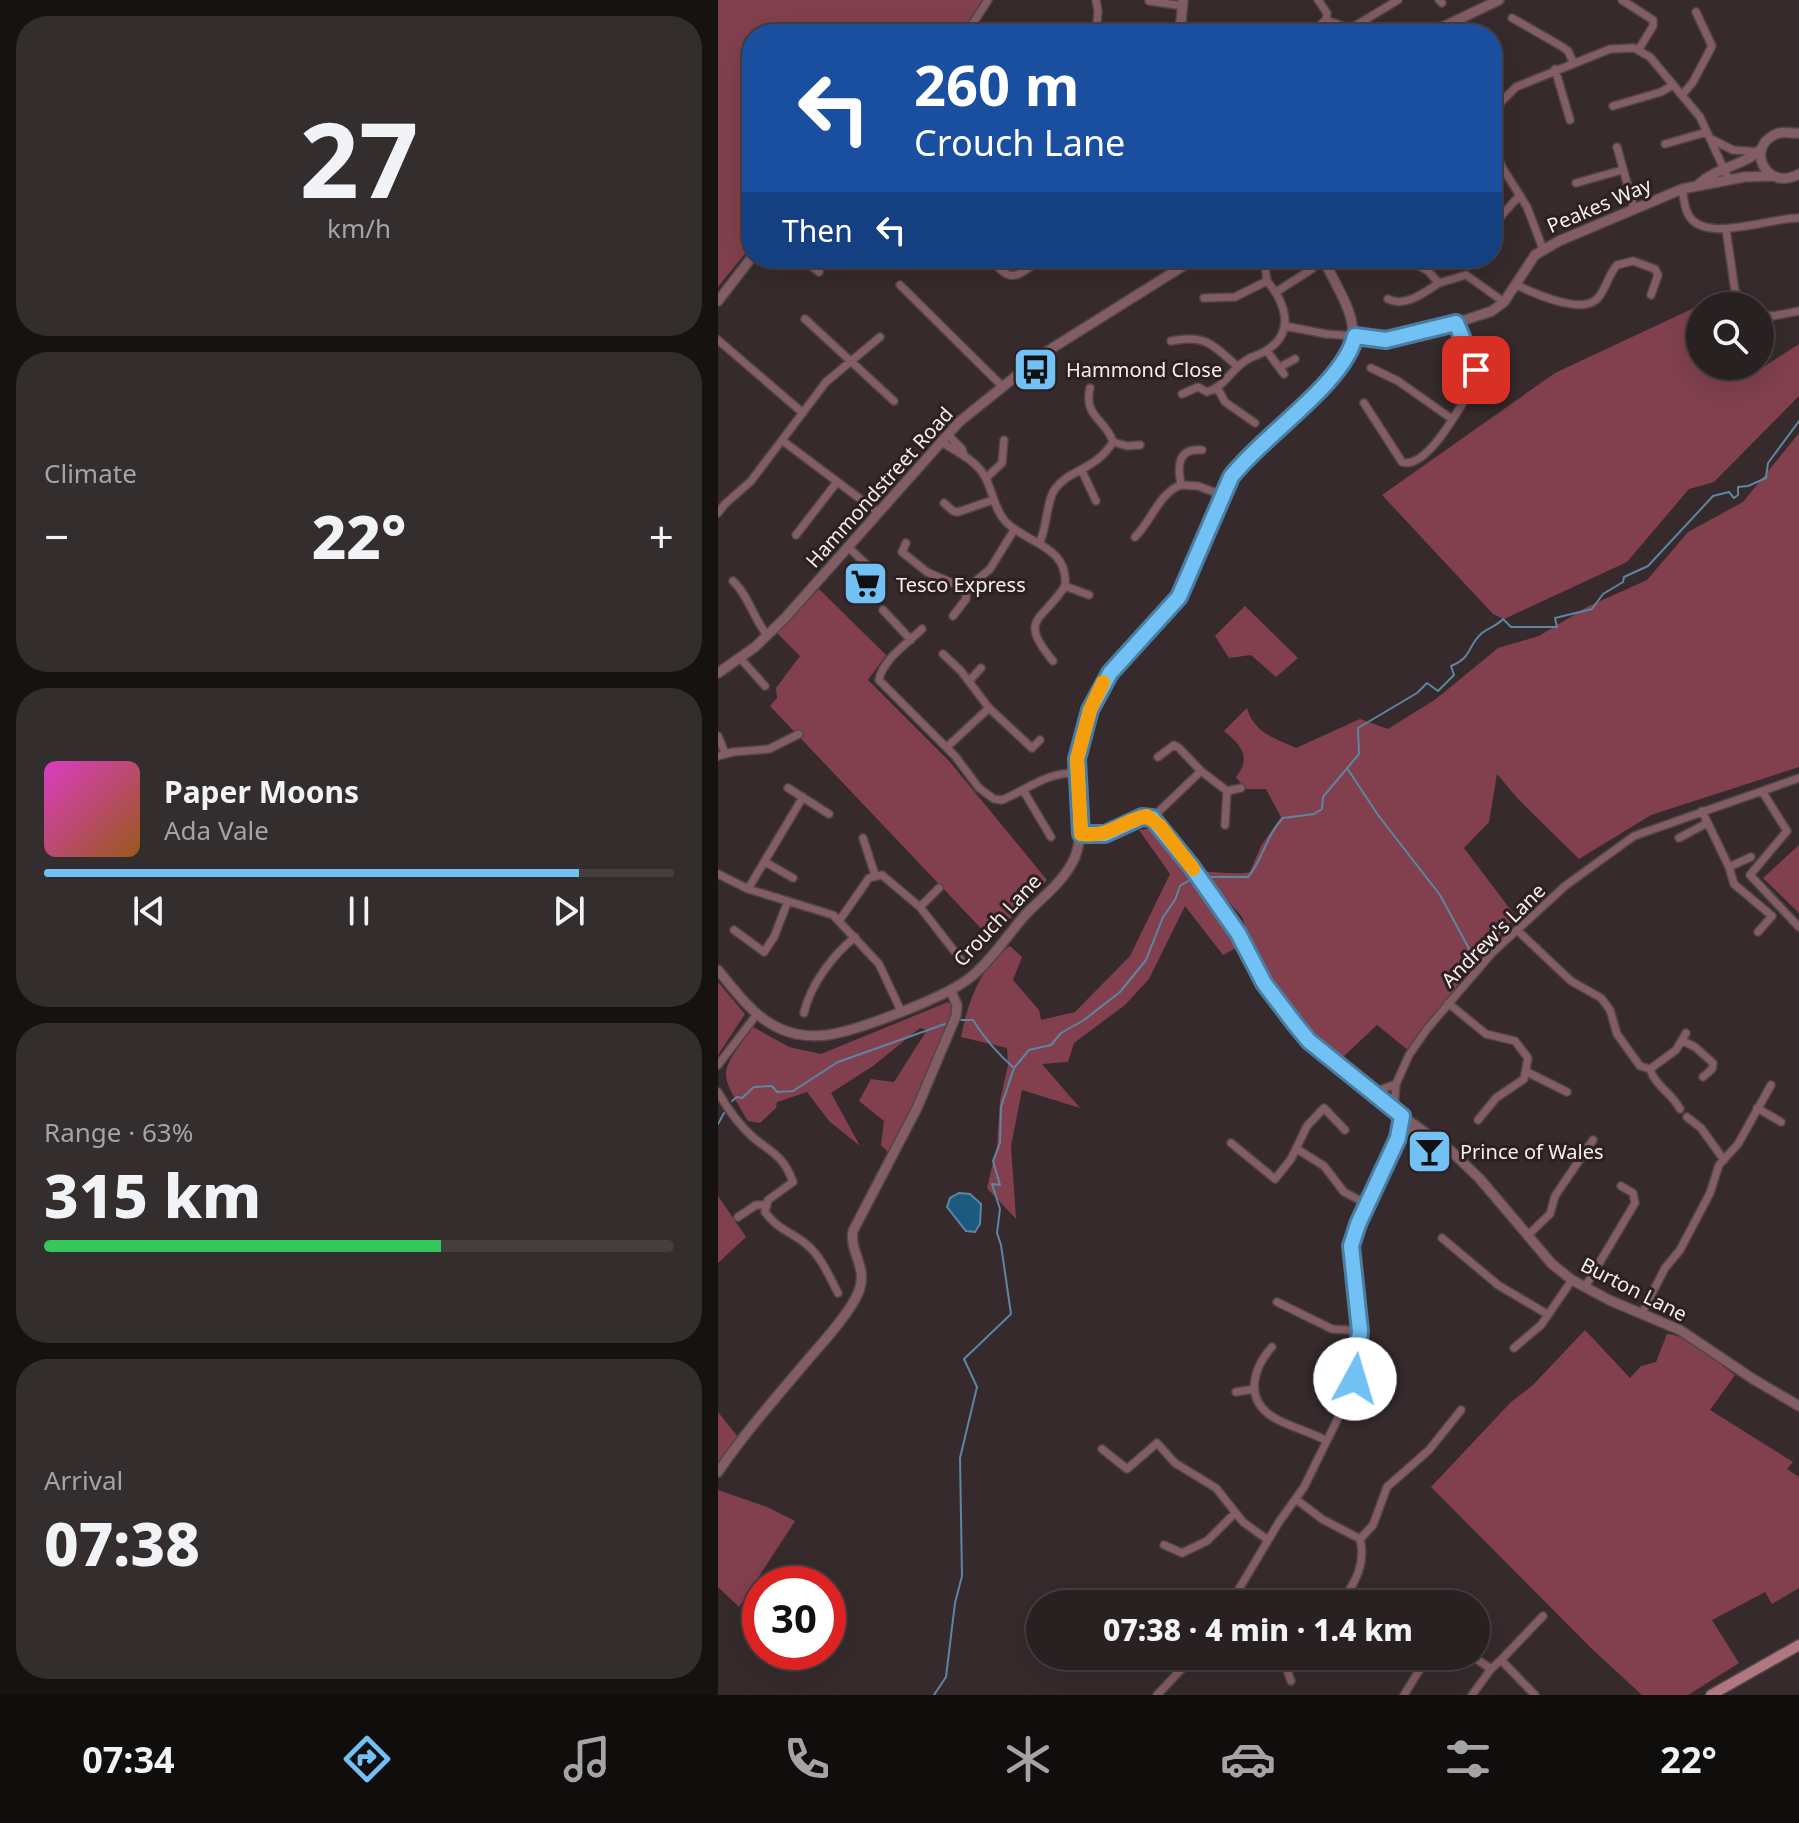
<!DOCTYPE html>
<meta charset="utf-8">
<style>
:root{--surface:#282021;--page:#342d2e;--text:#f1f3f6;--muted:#a5a3a5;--line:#443e3f;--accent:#72c1f5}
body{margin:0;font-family:"Noto Sans",sans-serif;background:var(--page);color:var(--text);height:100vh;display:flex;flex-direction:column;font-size:30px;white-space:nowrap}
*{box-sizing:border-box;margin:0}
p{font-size:26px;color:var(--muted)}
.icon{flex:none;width:44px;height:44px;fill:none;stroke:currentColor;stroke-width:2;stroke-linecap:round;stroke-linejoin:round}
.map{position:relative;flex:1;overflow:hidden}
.sheet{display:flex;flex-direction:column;gap:16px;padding:16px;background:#161212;width:718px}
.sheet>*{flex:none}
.top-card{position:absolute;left:24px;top:24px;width:760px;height:244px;border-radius:32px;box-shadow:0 8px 32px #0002,0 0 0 2px var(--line);background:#1a4fa0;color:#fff;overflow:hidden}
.buttons{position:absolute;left:968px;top:292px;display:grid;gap:16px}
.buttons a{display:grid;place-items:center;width:88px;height:88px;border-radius:50%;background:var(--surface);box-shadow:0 8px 32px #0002,0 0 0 2px var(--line);font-size:40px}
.speed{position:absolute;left:24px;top:1566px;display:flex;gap:16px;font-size:40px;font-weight:700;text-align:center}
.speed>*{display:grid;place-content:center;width:104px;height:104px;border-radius:50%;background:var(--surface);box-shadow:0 8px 32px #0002,0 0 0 2px var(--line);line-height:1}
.speed .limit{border:12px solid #d22;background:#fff;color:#111}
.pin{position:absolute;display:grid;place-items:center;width:68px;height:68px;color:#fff;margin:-34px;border-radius:16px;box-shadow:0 4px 12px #0006}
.me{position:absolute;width:88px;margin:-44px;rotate:6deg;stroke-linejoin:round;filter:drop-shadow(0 0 6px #0008)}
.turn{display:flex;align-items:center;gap:28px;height:168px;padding:0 40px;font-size:36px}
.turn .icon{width:104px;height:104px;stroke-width:2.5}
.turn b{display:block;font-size:56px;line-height:68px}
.then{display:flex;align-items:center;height:76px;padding:0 40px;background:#0003;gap:16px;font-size:30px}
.big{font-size:60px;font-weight:800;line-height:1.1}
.sheet .card{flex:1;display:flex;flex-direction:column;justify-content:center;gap:12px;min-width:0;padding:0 28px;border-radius:32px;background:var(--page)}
.sheet .dial{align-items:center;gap:0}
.dial b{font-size:104px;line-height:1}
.song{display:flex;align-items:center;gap:24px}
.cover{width:96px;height:96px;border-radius:12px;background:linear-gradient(135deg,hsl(310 70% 55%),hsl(30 70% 35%))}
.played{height:8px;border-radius:4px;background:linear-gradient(90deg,var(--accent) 85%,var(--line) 85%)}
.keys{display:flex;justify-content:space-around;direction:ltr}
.heat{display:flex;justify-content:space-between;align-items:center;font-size:44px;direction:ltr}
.charge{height:12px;border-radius:6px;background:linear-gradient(90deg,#34c759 63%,var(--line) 0)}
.trip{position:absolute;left:308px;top:1590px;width:464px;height:80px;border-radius:40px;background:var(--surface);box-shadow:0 8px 32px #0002,0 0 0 2px var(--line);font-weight:800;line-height:80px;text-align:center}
.dock{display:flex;height:128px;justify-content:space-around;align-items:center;background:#100d0d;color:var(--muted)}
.dock .icon{width:56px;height:56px}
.dock .active{color:var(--accent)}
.dock b{font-size:36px;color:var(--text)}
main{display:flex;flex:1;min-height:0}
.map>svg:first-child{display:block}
.green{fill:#82404e}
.water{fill:#1a5a7f;stroke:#5c86a1;stroke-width:2}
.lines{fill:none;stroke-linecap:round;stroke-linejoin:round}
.stream{stroke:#5c86a1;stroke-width:2}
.minor-casing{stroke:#514547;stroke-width:10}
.tertiary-casing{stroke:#514547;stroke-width:12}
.secondary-casing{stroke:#514547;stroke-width:13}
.minor{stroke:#825d63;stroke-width:7}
.tertiary{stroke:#825d63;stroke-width:9}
.secondary{stroke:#b17781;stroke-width:10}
.route-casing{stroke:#4a7d9f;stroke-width:20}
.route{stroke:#72c1f5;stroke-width:14}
.slow{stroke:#f59e0b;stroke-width:14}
.labels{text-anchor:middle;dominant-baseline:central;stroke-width:6;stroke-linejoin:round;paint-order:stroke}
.street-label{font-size:20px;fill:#f7eeef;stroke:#2c2022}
.poi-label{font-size:20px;fill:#f7eeef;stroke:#2c2022;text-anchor:start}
</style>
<main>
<section class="sheet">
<div class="card dial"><b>27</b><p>km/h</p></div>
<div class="card"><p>Climate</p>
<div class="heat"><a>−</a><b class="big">22°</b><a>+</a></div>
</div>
<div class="card">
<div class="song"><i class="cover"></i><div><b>Paper Moons</b><p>Ada Vale</p></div></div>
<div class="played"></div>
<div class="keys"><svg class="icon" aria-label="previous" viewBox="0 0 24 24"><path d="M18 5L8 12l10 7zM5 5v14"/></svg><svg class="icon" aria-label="pause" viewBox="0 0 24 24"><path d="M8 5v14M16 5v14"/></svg><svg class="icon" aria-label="next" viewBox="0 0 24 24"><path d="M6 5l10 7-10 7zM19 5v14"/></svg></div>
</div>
<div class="card"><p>Range · 63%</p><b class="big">315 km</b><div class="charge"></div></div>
<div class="card"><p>Arrival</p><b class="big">07:38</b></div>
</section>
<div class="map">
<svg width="1081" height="1695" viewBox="0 0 1081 1695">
<rect width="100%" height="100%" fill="#362a2c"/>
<path class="green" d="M0,0H266L242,34H34V245L0,287Z
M978,307L982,312V366H1026L1036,373L1081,344V396L996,482L971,489L909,562L786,619L775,614L664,495L837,373Z
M1081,433V767L933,815L861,859L800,799L779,774L771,822L746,848L798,917L748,974L690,1050L659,1025L624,1058L589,1026L559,994L532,939L524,917L483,871C494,872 525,875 532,872L543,846L563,817L548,789H527L518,777C534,757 523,745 506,731L529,708C536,733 556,738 578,748L642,719L670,729L718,699L780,648L821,636L869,607L929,580L970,532L1025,502Z
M101,589L168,655L150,680L232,762L329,880L273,939L52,706L59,698L58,688L82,656L59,633Z
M527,606L580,658L558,677L533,655L511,658L497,636Z
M437,828L522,946L505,955L467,906L431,979L407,1005L356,1043L350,1062L324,1064L362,1108L304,1090L293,1146L298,1219L269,1188L279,1146L282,1101L290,1065L289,1048L243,1037C249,1005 262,966 292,946L304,957L295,980L321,1010L323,1020L357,1012L412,956L452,874L421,830Z
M1081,845V913L1045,878Z
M0,982L27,1014L0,1055Z
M230,1002L234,1005V1016L197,1108L172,1154L163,1145L166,1121L141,1101L153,1079L176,1082L209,1030L202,1028L155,1066L113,1093L142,1146L111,1121L89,1092L59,1102L58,1108L42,1123L30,1121C0,1070 0,1075 35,1027L71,1047L103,1054Z
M0,1196L28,1237L0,1263Z
M867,1330L912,1378L923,1366L938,1362L949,1334C969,1334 1000,1363 1017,1375L992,1410L1075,1462L1069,1469L1081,1477V1588L1054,1604L1047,1592L994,1620L1021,1663L970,1695H924L873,1648L713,1487L793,1402L814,1386Z
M0,1412L20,1437L0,1462Z
M0,1490L49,1507L77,1521L21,1607L0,1587Z"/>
<path class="water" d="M241,1193L252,1194L263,1204L262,1224L257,1232L248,1231L229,1207L232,1198Z"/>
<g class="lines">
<path class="stream" d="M629,768L660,815L722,895L755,956
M485,877H530C545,860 548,835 565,818L596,814L604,809L605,797L641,754L640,728L699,693L709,683L720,691L736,675L733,666C755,657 749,646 764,633C770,628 779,626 785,619L793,627H839L837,618L874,609L885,594L905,582L906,577L930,566L995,496L1011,492L1016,498L1020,495V487L1030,486L1048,478L1050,463L1081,421
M241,1020H255C265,1036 280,1054 295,1067
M14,1101L19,1097L24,1098L36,1087L54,1086L59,1092L75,1091L120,1062L227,1024
M0,1124L6,1113
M216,1695L228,1677L237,1603L244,1576L242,1458L259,1387L246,1359L293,1314L283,1245L279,1233L282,1209L274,1184L282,1185L275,1161L282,1143L283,1107L296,1068L311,1050L333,1045L343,1033L366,1020L402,992L428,960L445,917L457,900L462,886L475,878"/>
<defs>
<path id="minor" d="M721,0L724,3
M904,0L935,20V26L921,49
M431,1L465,6
M794,18L843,46L850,51L855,62
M608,20L632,29L680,0
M248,34L270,0
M378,34L380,11L378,0
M592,34L608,20L609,13L600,0
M837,69L852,120
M964,95L975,82L994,46L978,12
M895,106L943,92L955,85
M774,125L783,102L798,87L892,49L916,48L932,57L982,117L1011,180
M993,139L1015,150L1041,152
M774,142L784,167L809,207L825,249
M947,144L989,132
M899,147L916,208
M858,183L904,170
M964,189C966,197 966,207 970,214C985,245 1053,217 1081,218
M774,207L784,215L802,195
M774,229L784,215
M1008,229L1017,291L1026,306
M83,258L101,272
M273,258C293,287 300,275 324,258
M687,258L710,271L721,283L748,275L786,302
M182,285L284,386
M798,285C816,293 862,315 879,299C888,290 890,275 899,265L915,261L937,269L940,275L933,295
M558,292L594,269
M486,298L517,297L549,281L546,258
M670,299C687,308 707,292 721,283
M1042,314L1055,316L1081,311
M87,319L176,401
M567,326L608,334L637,336
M0,340L85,413
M453,341C488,334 495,345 520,367
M549,351L566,374
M562,367L577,359
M653,368L680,381L734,419
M500,389L507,402L537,423
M464,394L480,387L489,392C506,387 512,371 527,361C534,356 542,355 549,350C578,332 567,302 549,281
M646,403L684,462C709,470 741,408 754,388C763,364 749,345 738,323
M229,434L244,449L246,455
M65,441L161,513
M222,441C237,451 256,459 266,475C275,490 275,507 287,521C308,544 351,545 347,586
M395,442L409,446L422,445
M364,471L378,501
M268,478L284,463L286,440
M463,485L480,486L504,495
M226,503L235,511L240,512L275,500
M0,513L7,504L33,481L108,382L162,337
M78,535L119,482
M417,537C434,520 441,493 463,485C459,465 460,448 484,450
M322,542C329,526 329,499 337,489C351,469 377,471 395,442C388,419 365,417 372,388
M188,543L184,552L209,572L248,589L272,569L296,530
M131,548L164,579
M15,581C31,596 35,618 49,635
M347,586L371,595
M165,610L193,640
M235,616L248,599V589
M204,629C190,643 164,660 161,680L237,756L261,788L276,799L284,800C310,789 329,772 358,773
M225,654L243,671L271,708L314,748L322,740
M22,658L47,686
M335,661C299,618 324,622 347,586
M251,681L263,668
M0,736L7,753
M229,747L271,708
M0,756L15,752L51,749L81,734
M440,757L456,745L461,748L483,771L509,791L507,825
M70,788L111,814
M305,790L333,837
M509,791L523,788
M1044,791L1069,831L1032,875L1081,927
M984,811L1011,867L1016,884L1054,916L1040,932
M434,818L483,771
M145,838L157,875
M961,838L989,823
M47,862L75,878
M1011,867L1033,857
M0,874L30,889L115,915L161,964L183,1011
M30,889L85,797
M202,907L221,888
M121,921L151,878L164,875L202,907L244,961
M16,930L46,952L56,937L70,901
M799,930L853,981L883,998L892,1010L899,1034L922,1066L932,1069C937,1086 954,1093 962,1109
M730,1003L768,1034L797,1041L810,1058L806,1079L778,1098L760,1120
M86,1013C92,985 115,955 137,937
M965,1041L977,1047L995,1063L994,1069L985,1077
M0,1065L39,1014
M932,1069L958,1050L968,1033
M809,1072L849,1092
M0,1092C9,1108 23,1127 37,1139C56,1154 66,1157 75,1182L50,1200L47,1212C60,1230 72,1231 88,1244C103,1256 111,1276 120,1293
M656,1092L678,1084
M1039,1108L1063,1122
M676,1109L678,1084L691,1055L709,1029L774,953L847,886L916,836L1081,778
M969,1117L983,1128L1006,1160
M680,1138L701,1128
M513,1143L557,1179L573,1159L589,1126L606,1108L627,1130
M579,1149L606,1166L626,1192L649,1204
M20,1217L38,1205H47
M809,1236L832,1214L837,1196L875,1140
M724,1238L780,1285L829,1314
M867,1287L917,1203L915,1193L903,1186
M559,1302L614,1329L642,1331
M924,1313L947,1268L962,1250L992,1193L1001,1165L1020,1144L1053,1085
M554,1347C535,1368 526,1399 555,1417C571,1427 591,1431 607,1440
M796,1348L823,1325L854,1280
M518,1392L536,1389
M384,1449L409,1469L439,1443L457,1463L498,1488L525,1522L550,1540
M579,1500L604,1519L642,1539
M446,1545L464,1553L489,1541L517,1513
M625,1600C638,1581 648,1563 642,1539L655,1525L669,1487L711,1450L743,1410
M512,1604L561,1522L586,1487L633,1392L642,1346L633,1246L640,1224L680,1138L684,1116
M564,1656L573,1681
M754,1656L773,1669
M439,1695L476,1656
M686,1695L710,1656
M754,1695L773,1669L783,1660
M817,1695L783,1660L825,1616"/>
<path id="tertiary" d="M462,34L465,0
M710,34L781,0
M1081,133C1072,134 1064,130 1056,135C1027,150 1050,192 1081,174
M981,184C999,167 1026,166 1043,149
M0,301L34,257
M637,336L668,340L735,324L774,311L786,302L817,255L841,241L964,189L1026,177L1055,176
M0,673L37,647L67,618L241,422L328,352L478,258
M363,834C397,839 411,813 434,818L473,866L520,933L546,983L591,1041L684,1116L733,1151L762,1179L834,1264L854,1280L891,1300L962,1330L1035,1379L1081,1406
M0,970C22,997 42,1026 78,1034C88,1036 99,1036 109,1035C139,1031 232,996 254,976C276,958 291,932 310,912C327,895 347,880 357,857C368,828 358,802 358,773C358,747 367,720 378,697C396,658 435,634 459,599C484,563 494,517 513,477L525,461L627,361C648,323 621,294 605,258
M0,1472C28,1431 61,1394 93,1356C108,1339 133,1311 141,1291C150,1266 131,1252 135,1231L199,1108L238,1016L239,1005L233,991"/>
<path id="secondary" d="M993,1695L1081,1645"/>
</defs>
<use href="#minor" class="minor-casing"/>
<use href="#tertiary" class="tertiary-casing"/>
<use href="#secondary" class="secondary-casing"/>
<use href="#minor" class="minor"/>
<use href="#tertiary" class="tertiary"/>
<use href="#secondary" class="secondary"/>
</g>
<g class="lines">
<defs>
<path id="route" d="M637,1379L642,1331L633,1246L640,1224L680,1138L684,1116L591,1041L577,1024L546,983L520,933L473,866L434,818L424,817L387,834H363L359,759L372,710L392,673L461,597L513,477C545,435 626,384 637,336L668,340L738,323L758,370"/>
</defs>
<use href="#route" class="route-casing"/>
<use href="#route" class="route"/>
<path class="slow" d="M385,682L372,710L359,759L363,834C393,838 402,821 429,816L442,826L475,869"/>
</g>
<defs>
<symbol id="bus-square" viewBox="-11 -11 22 22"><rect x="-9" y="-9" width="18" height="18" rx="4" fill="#72c1f5" stroke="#2c2022"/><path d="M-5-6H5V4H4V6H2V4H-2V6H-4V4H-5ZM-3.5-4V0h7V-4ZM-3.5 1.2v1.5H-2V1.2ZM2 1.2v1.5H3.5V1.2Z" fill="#111"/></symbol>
<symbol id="supermarket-square" viewBox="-11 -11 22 22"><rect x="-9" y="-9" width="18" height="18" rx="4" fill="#72c1f5" stroke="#2c2022"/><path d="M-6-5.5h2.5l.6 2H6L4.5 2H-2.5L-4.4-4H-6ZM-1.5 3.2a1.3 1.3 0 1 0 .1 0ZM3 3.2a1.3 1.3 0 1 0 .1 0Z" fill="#111"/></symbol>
<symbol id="bar-square" viewBox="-11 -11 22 22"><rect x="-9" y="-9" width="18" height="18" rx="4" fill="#72c1f5" stroke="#2c2022"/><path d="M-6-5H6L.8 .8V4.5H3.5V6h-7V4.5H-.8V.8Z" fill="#111"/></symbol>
</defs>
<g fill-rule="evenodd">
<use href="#bus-square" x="292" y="344" width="51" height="51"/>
<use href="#supermarket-square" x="122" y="558" width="51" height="51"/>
<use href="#bar-square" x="686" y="1126" width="51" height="51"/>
</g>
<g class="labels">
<g class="street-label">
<text transform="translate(881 205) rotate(-23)">Peakes Way</text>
<text transform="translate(161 487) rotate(-48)">Hammondstreet Road</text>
<text transform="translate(279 920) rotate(-47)">Crouch Lane</text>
<text transform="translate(775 935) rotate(-45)">Andrew's Lane</text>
<text transform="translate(916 1289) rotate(27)">Burton Lane</text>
</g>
<g class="poi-label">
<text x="348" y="369">Hammond Close</text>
<text x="178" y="584">Tesco Express</text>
<text x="742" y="1151">Prince of Wales</text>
</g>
</g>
</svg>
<div class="buttons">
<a><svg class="icon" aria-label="search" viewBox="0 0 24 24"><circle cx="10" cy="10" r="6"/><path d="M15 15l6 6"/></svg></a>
</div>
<div class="speed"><div class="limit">30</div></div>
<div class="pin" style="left:758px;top:370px;background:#d93025"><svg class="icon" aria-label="arrive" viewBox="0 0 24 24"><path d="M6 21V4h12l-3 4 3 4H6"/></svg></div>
<svg class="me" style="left:637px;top:1379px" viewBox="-20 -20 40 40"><circle r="19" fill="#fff"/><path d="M0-13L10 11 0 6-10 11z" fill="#72c1f5"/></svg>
<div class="trip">07:38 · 4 min · 1.4 km</div>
<div class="top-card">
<div class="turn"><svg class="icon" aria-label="left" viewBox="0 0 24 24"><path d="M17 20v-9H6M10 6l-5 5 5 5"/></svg><div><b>260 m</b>Crouch Lane</div></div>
<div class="then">Then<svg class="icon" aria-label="left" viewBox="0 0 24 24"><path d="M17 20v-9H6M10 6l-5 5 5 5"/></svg></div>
</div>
</div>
</main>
<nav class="dock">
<b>07:34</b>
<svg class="icon active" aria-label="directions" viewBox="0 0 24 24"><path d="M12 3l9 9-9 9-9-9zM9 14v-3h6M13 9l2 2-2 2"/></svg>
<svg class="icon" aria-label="music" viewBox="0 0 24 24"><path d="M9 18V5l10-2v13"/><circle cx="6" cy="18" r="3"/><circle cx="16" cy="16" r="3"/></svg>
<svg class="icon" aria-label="phone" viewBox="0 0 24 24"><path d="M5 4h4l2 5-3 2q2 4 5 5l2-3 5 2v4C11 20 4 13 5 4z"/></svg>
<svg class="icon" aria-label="climate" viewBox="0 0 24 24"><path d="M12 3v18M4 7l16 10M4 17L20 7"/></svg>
<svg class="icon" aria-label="car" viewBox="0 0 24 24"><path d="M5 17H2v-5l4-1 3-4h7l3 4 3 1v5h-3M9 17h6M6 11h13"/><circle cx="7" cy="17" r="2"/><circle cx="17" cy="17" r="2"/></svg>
<svg class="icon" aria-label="filters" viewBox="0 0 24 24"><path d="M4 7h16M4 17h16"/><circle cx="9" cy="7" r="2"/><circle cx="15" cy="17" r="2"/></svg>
<b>22°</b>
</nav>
